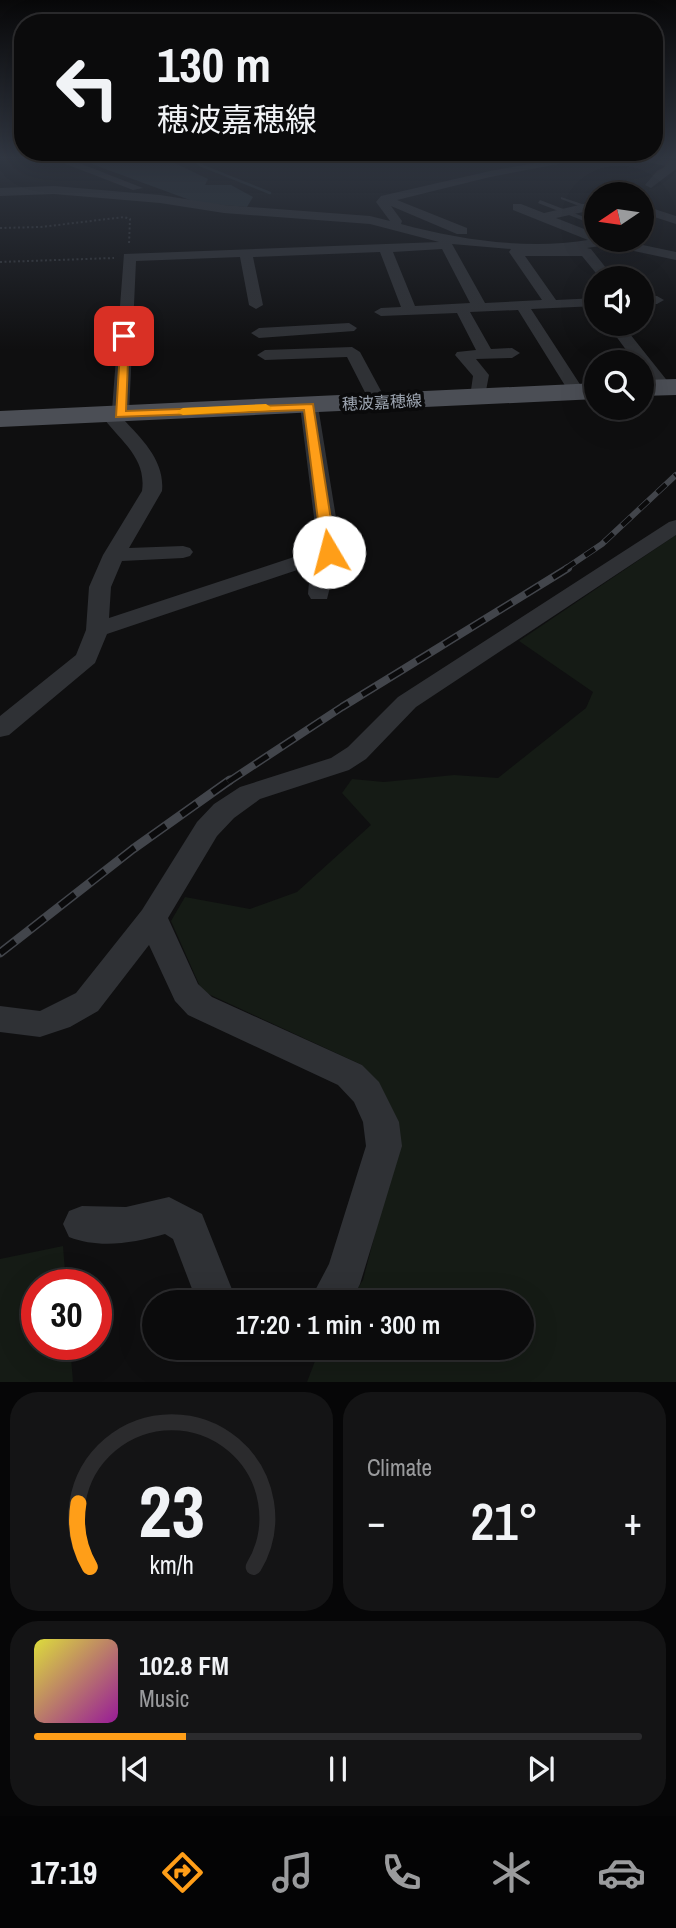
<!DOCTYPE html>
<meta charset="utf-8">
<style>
:root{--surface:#0b0b0c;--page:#141415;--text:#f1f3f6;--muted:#9a9b9d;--line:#2b2b2d;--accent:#ff9e18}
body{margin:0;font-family:"Archivo Narrow","Noto Sans JP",sans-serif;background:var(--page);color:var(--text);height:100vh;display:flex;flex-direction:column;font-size:26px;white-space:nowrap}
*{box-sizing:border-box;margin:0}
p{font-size:23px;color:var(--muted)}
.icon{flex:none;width:38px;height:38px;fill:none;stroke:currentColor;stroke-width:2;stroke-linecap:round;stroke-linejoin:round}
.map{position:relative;height:1382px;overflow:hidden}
.sheet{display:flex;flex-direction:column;gap:10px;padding:10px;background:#060607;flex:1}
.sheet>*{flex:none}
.guide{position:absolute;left:14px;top:14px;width:649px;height:147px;border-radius:28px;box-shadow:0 7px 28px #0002,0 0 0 2px var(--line);background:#0b0b0c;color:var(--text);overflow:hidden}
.needle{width:46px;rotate:257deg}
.buttons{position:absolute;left:584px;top:182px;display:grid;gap:14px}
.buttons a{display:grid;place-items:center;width:70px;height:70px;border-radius:50%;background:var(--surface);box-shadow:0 7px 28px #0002,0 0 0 2px var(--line);font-size:35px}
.speed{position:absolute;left:21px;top:1269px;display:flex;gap:14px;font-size:35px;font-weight:700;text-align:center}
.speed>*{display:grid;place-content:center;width:91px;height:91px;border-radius:50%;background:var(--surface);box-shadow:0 7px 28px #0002,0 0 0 2px var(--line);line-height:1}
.speed .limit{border:10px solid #d22;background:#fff;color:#111}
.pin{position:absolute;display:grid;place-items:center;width:60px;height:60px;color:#fff;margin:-30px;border-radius:14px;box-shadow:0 4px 10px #0006}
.me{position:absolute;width:77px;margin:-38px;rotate:352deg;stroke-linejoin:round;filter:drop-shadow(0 0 5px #0008)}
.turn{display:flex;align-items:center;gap:24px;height:147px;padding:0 28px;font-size:32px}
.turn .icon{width:91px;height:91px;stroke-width:2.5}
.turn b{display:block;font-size:49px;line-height:60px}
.big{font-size:52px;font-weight:600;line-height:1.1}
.sheet .tile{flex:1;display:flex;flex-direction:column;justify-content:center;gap:10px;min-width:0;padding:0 24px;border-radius:28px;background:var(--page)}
.sheet .dial{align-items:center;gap:0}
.dial svg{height:182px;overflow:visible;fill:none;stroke:var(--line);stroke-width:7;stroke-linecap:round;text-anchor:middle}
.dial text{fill:var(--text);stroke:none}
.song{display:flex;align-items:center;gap:21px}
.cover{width:84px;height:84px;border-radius:10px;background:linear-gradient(135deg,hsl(60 70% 55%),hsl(300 70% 35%))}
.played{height:7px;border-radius:4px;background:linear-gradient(90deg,var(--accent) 25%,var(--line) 25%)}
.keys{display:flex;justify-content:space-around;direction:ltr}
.heat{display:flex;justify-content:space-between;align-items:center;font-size:38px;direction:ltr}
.sheet .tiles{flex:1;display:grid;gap:10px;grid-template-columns:1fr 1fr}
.tile:last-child{grid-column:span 2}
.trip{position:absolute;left:142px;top:1290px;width:392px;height:70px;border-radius:35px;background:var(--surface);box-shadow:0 7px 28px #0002,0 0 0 2px var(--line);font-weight:600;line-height:70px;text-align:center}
.dock{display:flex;height:112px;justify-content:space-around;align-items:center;background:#040405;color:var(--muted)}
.dock .icon{width:49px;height:49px}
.dock .on{color:var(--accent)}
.dock b{font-size:32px;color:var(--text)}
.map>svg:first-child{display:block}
.green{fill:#151b15}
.water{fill:#252f34}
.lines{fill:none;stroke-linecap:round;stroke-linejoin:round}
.stream{stroke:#252f34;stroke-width:2.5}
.path{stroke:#35383c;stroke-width:2;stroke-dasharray:2 2.5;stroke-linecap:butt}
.lane{fill:#2f3135;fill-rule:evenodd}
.street{fill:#2f3135;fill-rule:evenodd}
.primary{fill:#4b4e55;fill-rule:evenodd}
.rail-far2-casing{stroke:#42454b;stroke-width:6}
.rail-far1-casing{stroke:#42454b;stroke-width:8}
.rail-casing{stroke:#42454b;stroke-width:9}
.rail-far2{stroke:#0a0a0b;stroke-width:4.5;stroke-dasharray:12;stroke-linecap:butt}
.rail-far1{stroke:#0a0a0b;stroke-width:5;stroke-dasharray:16;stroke-linecap:butt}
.rail{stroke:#0a0a0b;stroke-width:6;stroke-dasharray:19;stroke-linecap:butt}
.route{fill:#ff9e18;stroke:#a66710;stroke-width:2}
.slow{fill:#f59e0b}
.labels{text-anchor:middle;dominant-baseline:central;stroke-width:7;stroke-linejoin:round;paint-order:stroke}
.far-street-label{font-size:16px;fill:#9ea6b2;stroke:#0a0a0b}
</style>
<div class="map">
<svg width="676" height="1382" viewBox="0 0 676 1382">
<rect width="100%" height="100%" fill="#0f0f10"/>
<path class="green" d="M676,535V1382H307L320,1348H522V1302H349L363,1280L398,1146L362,1065L202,991L171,921L185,897L250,909L297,892L371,825L342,793L352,779L384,782L454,775L498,778L586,708L593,692L519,641Z
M63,1246L66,1284H37V1344H70L73,1382H0V1259Z"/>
<path class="water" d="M70,156H160L208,179L205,185H231L253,197L247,207L198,203Z"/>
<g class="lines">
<path class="stream" d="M189,156L200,165L270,193"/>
<path class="path" d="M0,228L41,227L124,217L130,219L129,244
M0,262L114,258"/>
<path class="lane" d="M561,197L597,209V213L561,199Z
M540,200L597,222V226L538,203Z"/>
<path class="street" d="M45,156H61L143,188L133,190Z
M576,156H601L490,177L397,200L467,228V234H457L391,206L402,221L401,224C460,240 528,250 588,240L513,210V204H521L544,213L597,201V209L556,218L597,234V240H619L676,252V260L606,245L587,248L591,249L614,278H600L582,256H525L556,300L597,298V306L531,309L585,392L577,397L569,392L518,310L470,312L491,349L512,348L520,353L512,358L476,359L489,375L484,401H472L470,397L473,376L455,355L457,352L476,350L457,313L381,316L374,312L381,308L401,307L380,252L253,257L263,305L256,309L249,305L240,257L136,261L129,414L123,419C142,439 165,461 162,491L129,548L183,546L190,548L193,552L190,556L183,558L122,561L111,587L109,618L318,549L300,406L309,401L318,406L344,567L331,583L327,599H311L308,594L309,582L322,566L321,562L107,634L95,663L9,735L0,737V716L76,655L86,630L89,587L103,555L142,491C147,457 119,440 101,415L104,411L112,410L124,254L439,242L370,224L224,213L160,203L54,194L0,196V188L54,186L160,195L224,205L370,216L390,221L376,202L381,196L490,171ZM452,244L511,249L509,252L542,300L485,303ZM442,249L470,303L415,306L393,252Z
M618,156H646L676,161V169L651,188L645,185L657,171L666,166Z
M642,205L676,216V224L642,213Z
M642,296H657L664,300L657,304H642Z
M349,323L357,328L354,331L259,338L251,333L259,328Z
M607,324H622L669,383L671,387L669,391H657L642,371V362H635Z
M352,347L360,352L387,402L384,406H372L347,357L265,360L257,355L265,350Z
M676,520V535L416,707L366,759L349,770L260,799L234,818L217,836L168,918L198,984L212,997L362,1065L379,1082L399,1122L402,1146L360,1284L351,1302H309L329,1264L366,1146L363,1122L354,1102L338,1085L188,1015L175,1001L149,945L98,1011L70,1027L40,1037L0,1032V1006L40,1011L76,993L142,910L197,822L214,804L240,787L331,758L348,747L398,697L669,522Z
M169,1197L202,1214L237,1302H197L173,1239L165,1234C133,1243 100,1249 69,1237L63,1224L69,1211L82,1206L126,1207Z"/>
<path class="primary" d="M676,379V395L642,396V380Z
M597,383V399L0,427V411Z"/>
<defs>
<path id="rail-far2" d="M565,569L602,544L676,475"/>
<path id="rail-far1" d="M228,782L342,707L568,568"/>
<path id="rail" d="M0,953L133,849L230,780"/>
</defs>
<use href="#rail-far2" class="rail-far2-casing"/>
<use href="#rail-far1" class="rail-far1-casing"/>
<use href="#rail" class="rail-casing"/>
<use href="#rail-far2" class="rail-far2"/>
<use href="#rail-far1" class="rail-far1"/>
<use href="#rail" class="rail"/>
</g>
<linearGradient id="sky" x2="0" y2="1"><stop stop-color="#080809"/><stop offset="0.45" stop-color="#313742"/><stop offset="1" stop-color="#313742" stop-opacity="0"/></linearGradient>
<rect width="676" height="350" fill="url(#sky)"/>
<path class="route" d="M121,334L129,336L126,411L313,404L336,552L334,555H324L322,552L304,410L116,417Z"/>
<path class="slow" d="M266,404L272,408L270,410L183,415L177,412L183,408Z"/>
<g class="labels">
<g class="far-street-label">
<text transform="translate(382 402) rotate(-3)">穂波嘉穂線</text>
</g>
</g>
</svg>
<div class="buttons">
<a><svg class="needle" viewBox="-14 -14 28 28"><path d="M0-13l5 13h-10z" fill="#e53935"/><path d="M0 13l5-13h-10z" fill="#9a9b9d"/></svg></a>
<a><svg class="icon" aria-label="sound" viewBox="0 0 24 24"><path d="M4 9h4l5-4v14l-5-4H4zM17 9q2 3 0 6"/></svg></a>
<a><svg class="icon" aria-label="search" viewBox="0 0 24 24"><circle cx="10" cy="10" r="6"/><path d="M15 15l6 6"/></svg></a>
</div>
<div class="speed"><div class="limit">30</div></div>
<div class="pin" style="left:124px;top:336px;background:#d93025"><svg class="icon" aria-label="arrive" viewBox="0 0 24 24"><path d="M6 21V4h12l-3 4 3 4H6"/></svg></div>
<svg class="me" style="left:329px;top:552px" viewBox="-20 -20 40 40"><circle r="19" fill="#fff"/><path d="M0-13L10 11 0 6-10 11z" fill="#ff9e18"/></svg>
<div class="trip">17:20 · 1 min · 300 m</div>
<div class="guide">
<div class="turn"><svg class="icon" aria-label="left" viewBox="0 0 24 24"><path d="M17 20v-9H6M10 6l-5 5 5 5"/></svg><div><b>130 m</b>穂波嘉穂線</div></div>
</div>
</div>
<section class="sheet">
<div class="tiles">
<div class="tile dial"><svg viewBox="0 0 100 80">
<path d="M14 69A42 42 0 1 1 86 69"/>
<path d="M14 69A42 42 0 0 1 9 41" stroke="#ff9e18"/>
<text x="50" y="56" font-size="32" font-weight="700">23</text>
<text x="50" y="72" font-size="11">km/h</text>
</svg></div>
<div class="tile"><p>Climate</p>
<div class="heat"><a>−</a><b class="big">21°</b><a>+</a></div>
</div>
<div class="tile">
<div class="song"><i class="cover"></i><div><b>102.8 FM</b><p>Music</p></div></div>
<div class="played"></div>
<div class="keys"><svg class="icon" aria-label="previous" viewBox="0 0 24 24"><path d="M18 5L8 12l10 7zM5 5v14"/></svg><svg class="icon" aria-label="pause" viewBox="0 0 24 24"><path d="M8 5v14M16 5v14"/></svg><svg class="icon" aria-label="next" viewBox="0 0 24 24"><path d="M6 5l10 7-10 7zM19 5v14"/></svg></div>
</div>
</div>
</section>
<nav class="dock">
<b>17:19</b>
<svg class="icon on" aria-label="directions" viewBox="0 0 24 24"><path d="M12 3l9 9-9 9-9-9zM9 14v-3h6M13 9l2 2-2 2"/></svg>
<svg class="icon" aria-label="music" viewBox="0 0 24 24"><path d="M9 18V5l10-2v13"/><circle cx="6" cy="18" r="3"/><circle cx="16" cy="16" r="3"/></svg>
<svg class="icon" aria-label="phone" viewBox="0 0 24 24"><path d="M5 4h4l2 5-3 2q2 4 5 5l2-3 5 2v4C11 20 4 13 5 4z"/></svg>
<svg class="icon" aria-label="climate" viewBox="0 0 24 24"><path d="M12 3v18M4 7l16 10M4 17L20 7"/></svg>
<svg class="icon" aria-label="car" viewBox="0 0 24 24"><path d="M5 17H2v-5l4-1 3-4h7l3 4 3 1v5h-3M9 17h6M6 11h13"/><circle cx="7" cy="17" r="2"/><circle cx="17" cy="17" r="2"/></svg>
</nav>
